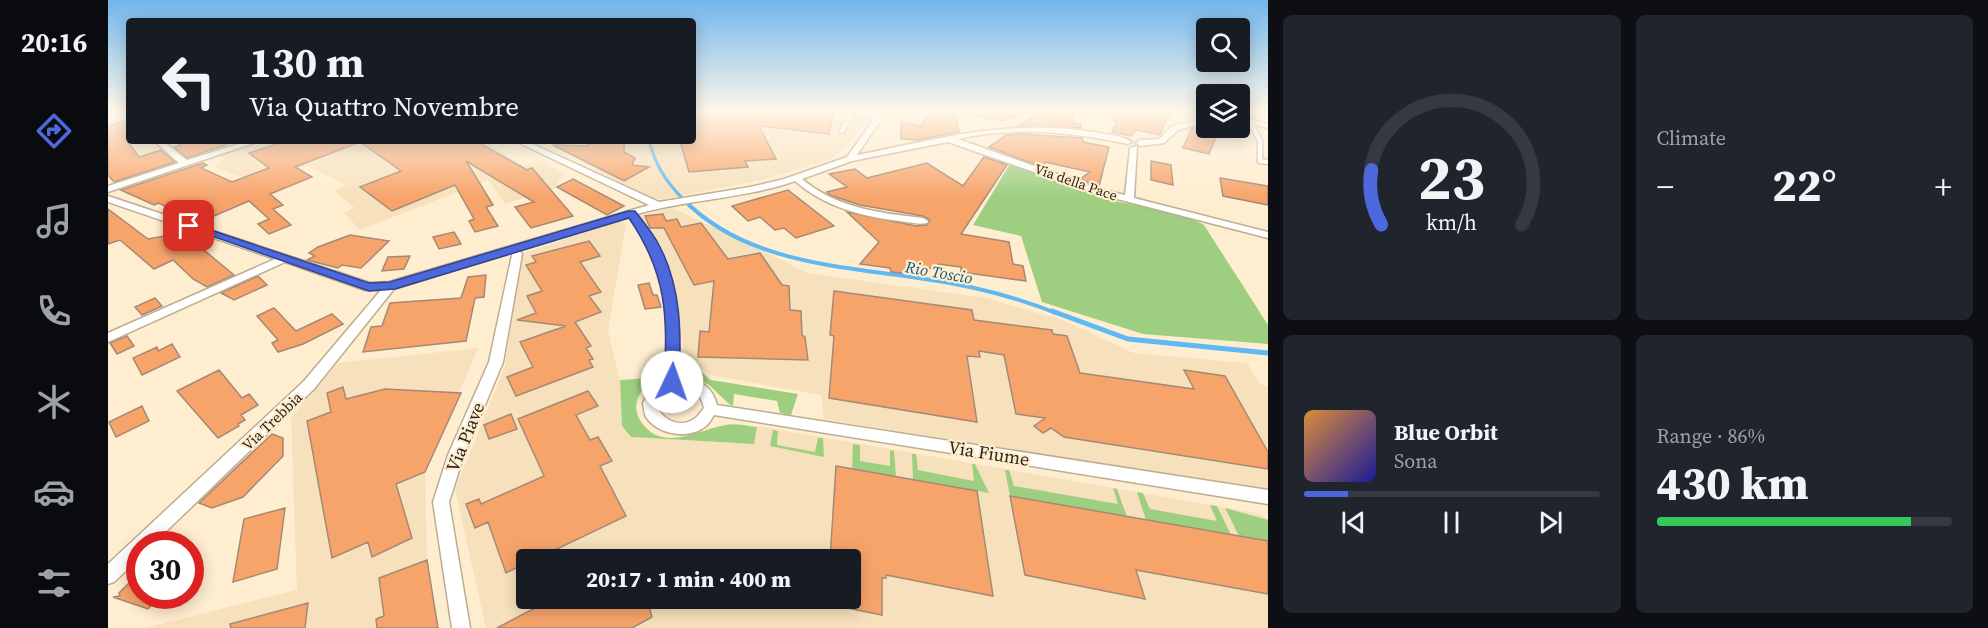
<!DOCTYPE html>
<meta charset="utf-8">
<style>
:root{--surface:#171b24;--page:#20242c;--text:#f1f3f6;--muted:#9ea1a6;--line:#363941;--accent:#4d67dc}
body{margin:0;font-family:"Source Serif 4",serif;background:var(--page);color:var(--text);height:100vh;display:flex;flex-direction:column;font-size:22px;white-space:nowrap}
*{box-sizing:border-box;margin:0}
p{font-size:20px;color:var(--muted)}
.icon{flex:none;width:33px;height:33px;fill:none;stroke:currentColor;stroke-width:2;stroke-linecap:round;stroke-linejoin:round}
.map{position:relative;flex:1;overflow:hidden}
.drawer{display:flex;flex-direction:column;gap:15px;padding:15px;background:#0d0f14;width:720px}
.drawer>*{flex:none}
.top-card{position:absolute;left:18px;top:18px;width:570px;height:126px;border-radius:6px;box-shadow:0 3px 15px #0003;background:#171b24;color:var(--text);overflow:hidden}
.tools{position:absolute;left:1088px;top:18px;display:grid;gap:12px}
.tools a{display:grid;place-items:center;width:54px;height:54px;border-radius:6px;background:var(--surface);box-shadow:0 3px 15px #0003;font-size:30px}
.speed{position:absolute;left:18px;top:531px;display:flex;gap:12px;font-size:30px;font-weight:700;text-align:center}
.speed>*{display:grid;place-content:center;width:78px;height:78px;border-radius:50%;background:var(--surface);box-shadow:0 3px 15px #0003;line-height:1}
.speed .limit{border:9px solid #d22;background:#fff;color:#111}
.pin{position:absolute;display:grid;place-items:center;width:51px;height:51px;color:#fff;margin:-26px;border-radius:12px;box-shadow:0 3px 9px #0006}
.me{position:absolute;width:66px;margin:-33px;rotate:3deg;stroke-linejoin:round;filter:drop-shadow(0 0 4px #0008)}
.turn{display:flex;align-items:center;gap:21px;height:126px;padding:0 24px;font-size:27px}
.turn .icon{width:78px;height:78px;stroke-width:2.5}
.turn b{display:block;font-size:42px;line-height:51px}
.big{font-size:45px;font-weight:800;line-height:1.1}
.drawer .widget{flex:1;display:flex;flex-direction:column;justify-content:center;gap:9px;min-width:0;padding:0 21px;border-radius:9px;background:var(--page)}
.drawer .dial{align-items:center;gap:0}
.dial svg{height:156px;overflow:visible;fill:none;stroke:var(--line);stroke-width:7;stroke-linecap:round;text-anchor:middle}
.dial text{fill:var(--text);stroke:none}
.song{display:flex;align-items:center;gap:18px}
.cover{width:72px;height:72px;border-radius:9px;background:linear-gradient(135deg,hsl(30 70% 55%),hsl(240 70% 35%))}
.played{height:6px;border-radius:3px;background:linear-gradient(90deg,var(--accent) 15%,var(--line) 15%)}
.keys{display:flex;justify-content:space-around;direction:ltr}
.heat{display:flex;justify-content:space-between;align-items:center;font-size:33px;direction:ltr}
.charge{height:9px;border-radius:4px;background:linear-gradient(90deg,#34c759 86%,var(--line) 0)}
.drawer .tiles{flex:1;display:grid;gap:15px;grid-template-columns:repeat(2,1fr)}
.trip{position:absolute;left:408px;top:549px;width:345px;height:60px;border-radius:6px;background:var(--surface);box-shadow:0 3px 15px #0003;font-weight:800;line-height:60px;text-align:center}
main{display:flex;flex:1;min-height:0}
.dock{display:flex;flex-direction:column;width:108px;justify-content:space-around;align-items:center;background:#090b0e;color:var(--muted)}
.dock .icon{width:42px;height:42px}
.dock .on{color:var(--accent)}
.dock b{font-size:27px;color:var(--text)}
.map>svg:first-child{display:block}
.built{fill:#f7e1bc;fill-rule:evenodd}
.green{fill:#9ecf81}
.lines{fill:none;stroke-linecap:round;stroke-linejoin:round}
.stream-far2{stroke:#5db8f4;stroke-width:3}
.stream-far1{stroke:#5db8f4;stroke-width:4}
.stream{stroke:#5db8f4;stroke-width:5}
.building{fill:#f7a46b;stroke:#a58976;stroke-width:1.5}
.service-casing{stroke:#bdad90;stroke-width:7}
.minor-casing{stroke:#bdad90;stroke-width:3}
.service{stroke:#fff;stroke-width:4.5}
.minor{fill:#fff;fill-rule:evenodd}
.route{fill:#4d67dc;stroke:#32438f;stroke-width:1.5}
.labels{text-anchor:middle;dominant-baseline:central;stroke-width:4.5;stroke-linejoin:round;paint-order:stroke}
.far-street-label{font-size:14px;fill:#2c261a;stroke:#ffedcf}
.street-label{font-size:15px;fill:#2c261a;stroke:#ffedcf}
.water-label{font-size:16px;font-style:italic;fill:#0f567d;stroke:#ffedcf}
.near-street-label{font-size:18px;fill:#2c261a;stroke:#ffedcf}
</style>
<main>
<nav class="dock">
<b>20:16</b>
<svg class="icon on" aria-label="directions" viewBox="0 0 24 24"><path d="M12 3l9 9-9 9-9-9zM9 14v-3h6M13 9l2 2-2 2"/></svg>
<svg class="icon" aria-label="music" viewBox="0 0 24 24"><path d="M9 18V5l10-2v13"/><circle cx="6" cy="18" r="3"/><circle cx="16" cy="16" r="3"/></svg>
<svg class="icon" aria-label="phone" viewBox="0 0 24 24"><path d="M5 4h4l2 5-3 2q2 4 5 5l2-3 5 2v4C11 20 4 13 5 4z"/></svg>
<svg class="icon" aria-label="climate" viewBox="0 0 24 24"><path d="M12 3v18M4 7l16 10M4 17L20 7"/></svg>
<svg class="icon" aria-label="car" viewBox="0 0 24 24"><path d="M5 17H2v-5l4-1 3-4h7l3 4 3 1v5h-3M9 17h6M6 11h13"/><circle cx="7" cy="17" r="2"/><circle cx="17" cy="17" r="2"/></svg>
<svg class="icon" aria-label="filters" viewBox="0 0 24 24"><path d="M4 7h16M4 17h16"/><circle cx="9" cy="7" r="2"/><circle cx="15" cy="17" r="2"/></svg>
</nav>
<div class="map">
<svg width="1160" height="628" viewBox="0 0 1160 628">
<rect width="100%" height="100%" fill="#ffedcf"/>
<path class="built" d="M585,110H765L743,141L723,159L653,180L554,199L538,197L436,141H585Z
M155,141H388L381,145L416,166L430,160L456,173L447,188L397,204L380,180L252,230L236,213L246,207L226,191L238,185L199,166L151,184L104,166L117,159L111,155Z
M565,208L700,273L878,298L954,320L1026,353L1139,363L1152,384L1160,387V491L716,419L713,395L601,375L577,352L555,249L530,216Z
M512,221L518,224L500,331L512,380L514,426L523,437L645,444L650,426L1149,513L1160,519V628H378L347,490L397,366L413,254ZM418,560H742V598H418Z
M370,348L317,472L319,560L330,628H37L189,590L183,417L230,363Z"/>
<path class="green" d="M902,164L1011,202L1075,214L1096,225L1160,325V344L1035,334L934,302L913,236L865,225Z
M555,354H559L558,368C551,379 537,383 532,394C527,402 527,412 532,420C552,454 590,430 617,425C627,423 638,426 649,427L646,444L523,437L514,426L512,380L543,378V370L555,369Z
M574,356L603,380L690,394L683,415L672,413L669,401L626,394L625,406L621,404L601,385L580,371Z
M665,430L670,431L669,445L707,452L710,438H715L716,457L662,446Z
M745,444L752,445V461L782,466V450L786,451L788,477L744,469Z
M804,454H808L810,470L866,481L864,464H867L881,493L805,479Z
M897,470H901L906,486L1010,504L1005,488L1009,489L1019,517L902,496Z
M1029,492L1035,493L1042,509L1109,521L1102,505L1109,506L1123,535L1038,520Z
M1117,508L1160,520V545L1131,536Z"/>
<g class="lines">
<path class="stream-far2" d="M541,141C548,166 558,182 576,200"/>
<path class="stream-far1" d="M575,199C636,262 729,266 810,278C856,284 905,296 948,313"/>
<path class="stream" d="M944,311L1020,339L1160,353"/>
</g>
<path class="building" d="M585,110H718L726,111L721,134L651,126L668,159L637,161L640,167L581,172L572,141H585Z
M822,110H845L851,132L809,140L793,139V122L813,126Z
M867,110H921V112L894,121L866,115Z
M934,110L967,113L964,123L973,124V128L910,126Z
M1006,110H1063L1052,135L1028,130L1023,136L1004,132L1009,122L1004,120Z
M21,120V143L31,157L53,150L67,162L6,182L0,175V126Z
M1097,125L1098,128H1112L1101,154L1075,148L1084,128Z
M914,134L974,138L975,142L1001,147L991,186L972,179L982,172L937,162L936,166L926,164L881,147L898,135Z
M66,141H120V144L79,158L66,147L72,145Z
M178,141H368L419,170L424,168L465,216L423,228L407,207L426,202L358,161L385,205L378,207L390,226L367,232L361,221L366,219L347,185L284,211L252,187L293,171L252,142L187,167L204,177L162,194L175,205L165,209L183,225L161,234L150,224L161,219L141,201L99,219L77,209L68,212L51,203L46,205L13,190L95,163L99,165L93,168L124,182L161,168L141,153Z
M489,141H516V152L527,158L524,165L541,167L516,181L445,145L478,146Z
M876,157L899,165L853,234L901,242L905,264L915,266L918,281L853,272V267L830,264V270L816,267L817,275L783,272L782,268L752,264L771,242L739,212L808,226L819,225L822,220L815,216L752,205L722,195L719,192L739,187L721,174L747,169L759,178L819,163L855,186Z
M1043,161L1063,165L1065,185L1043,180Z
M1112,178L1160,186V205L1115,196Z
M465,179L516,206L499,215L449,187Z
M680,190L726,226L688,238L676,228L667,230L652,217L640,221L624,206Z
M0,209L40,239L57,236L97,251L126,275L99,287L85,279L65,260L46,269L12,240L0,244Z
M555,214L558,221L569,219L573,227L593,223L620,259L652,253L674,285L681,286L682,310L693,311L694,335L697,337L700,360L590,357L592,331L601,332L606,281L586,285L556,228H542L537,216Z
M346,232L353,244L331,249L325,237Z
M242,235L281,241L253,268L234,265L230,268L199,260L207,256L201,253L210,247Z
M481,241L492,256L472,262L493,292L481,296L493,312L467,322L483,346L478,348L485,359L481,360L485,367L408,396L399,377L425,367L412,342L458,326L409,320L428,313L419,296L434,291L418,265L428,262L424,256Z
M302,256L296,269L274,271L280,257Z
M378,275L376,297L367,298L358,341L255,352L263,327L274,326L282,303L353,298L360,277Z
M150,276L159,285L126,300L113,293Z
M541,283L545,295H549L553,307L537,309L530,285Z
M726,291L864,310L866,320L944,330L945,334L959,336L972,373L1086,389L1076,370L1117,376L1160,452V469L956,437L943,428L935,433L926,426L937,418L908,414L896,355L871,351L872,357L859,356L869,422L721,398L726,336L722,335Z
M47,298L54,306L34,315L27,307Z
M166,308L188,331L224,314L235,324L195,344L170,352L164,343L170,340L149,316Z
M19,336L26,346L9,354L2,343Z
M64,344L72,357L34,375L25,358L49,347L50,351Z
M111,370L134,398L141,394L150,405L133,415L137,420L130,424L131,426L110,438L69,391Z
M235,387L238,399L277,389L353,393L317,472L288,484L304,538L264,557L260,542L224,558L199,421L223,412L219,393Z
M480,391L490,406L468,415L482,440L490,437L504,461L492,466L518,516L426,560H418V563L398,573L380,522L367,528L358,504L371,499L373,504L436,476L410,419Z
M34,406L41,421L8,437L1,422Z
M403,414L409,429L381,439L376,425Z
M164,434L175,438V456L135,497L104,508L91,503Z
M728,466L869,491L885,596L778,575V578H774V615L719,604L720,598H742V560H722Z
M902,496L1160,541V594L1028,570L1037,599L917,575Z
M177,508L169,569L125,582L136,519Z
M319,560L330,628H269L268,619L276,616L271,578Z
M32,572V596H52L40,609L5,597L12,596L11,593Z
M446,598H539L544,617L524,628H389Z
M200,603L197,628H123L122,624Z"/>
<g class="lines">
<defs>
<path id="service" d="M732,110L771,117
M1142,121L1152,141V161L1160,162
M734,131L744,113"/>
<path id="minor" d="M772,110H780L749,155C829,139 903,118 985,132C997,134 1014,135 1024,142L1020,144C963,132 907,126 850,139L992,189L1017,195L1022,148L1029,146L1026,198L1160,232V238L986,193L840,142L744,161L694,179C729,208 771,213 815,218L820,221L819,223C810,225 800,222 791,221C752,216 717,207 687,181C636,199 580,199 529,214C571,270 573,310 571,377C590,379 604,385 609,405L1160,490V504L606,415C604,418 601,424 598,426C581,440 550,435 538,417C536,413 536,408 535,403L543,388L557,380C560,334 561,286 539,244C534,234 527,226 521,217L411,250L414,254L395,362L356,455L341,502L362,628H344L325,502L340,455L381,362L404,255L402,253L286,289L206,389L45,544H32V558L6,582L0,584V564L196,381L273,290H257L177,262L0,342V333L167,259L0,202V196L262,283L281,282L541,205L407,141H418L551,202L642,187L676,179L739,157ZM566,387C582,387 593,392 596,408C593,411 590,417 586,419C571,429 552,419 548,403L552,396Z
M1087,110H1098V113L1088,112Z
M1131,117L1160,124V128L1131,121Z
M1098,118V122L1070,130L1056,143L1032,146L1028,143L1032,140L1051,139L1064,126Z
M46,141H55L79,160L140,141H152L0,192V186L71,163Z"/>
</defs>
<use href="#service" class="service-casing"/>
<use href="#minor" class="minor-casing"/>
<use href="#service" class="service"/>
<use href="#minor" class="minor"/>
</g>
<linearGradient id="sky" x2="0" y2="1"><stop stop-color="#70b6ed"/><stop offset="0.56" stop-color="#fff7e9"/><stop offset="1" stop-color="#fff7e9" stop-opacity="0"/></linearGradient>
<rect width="1160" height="198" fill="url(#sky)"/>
<path class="route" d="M520,211H527C535,222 545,233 551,245C574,288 573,336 571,382L564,388L556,382C560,316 559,274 521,218L287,289L261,291L75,226L85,224L261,283L282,282Z"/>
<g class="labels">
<g class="far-street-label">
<text transform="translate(968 182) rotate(19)">Via della Pace</text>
</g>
<g class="street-label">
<text transform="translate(164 421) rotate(-44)">Via Trebbia</text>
</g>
<g class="water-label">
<text transform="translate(831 272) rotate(10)">Rio Toscio</text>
</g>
<g class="near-street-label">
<text transform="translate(357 437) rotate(-68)">Via Piave</text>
<text transform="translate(881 453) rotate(9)">Via Fiume</text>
</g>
</g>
</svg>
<div class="tools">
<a><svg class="icon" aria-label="search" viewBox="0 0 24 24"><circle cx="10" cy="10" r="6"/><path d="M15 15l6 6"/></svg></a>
<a><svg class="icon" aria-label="layers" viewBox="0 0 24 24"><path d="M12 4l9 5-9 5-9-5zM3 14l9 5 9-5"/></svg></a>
</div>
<div class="speed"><div class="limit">30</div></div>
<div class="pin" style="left:81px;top:226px;background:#d93025"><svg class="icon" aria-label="arrive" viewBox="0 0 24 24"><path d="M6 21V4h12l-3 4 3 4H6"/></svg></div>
<svg class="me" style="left:564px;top:382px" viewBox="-20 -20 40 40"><circle r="19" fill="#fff"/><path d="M0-13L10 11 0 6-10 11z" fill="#4d67dc"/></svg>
<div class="trip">20:17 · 1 min · 400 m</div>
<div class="top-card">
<div class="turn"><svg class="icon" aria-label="left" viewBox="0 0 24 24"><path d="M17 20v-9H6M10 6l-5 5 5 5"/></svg><div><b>130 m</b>Via Quattro Novembre</div></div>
</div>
</div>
<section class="drawer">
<div class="tiles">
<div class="widget dial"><svg viewBox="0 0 100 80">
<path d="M14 69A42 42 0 1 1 86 69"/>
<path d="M14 69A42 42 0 0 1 9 41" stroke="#4d67dc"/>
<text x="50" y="56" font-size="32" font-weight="700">23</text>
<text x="50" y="72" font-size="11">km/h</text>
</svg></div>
<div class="widget"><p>Climate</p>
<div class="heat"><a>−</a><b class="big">22°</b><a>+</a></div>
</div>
<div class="widget">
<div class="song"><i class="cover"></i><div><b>Blue Orbit</b><p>Sona</p></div></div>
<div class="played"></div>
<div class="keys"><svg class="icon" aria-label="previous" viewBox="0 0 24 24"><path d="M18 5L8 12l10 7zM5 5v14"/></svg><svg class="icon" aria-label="pause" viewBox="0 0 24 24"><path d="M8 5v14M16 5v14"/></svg><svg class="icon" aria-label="next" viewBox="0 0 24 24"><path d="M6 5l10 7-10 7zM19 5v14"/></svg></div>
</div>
<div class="widget"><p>Range · 86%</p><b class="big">430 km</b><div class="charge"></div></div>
</div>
</section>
</main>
